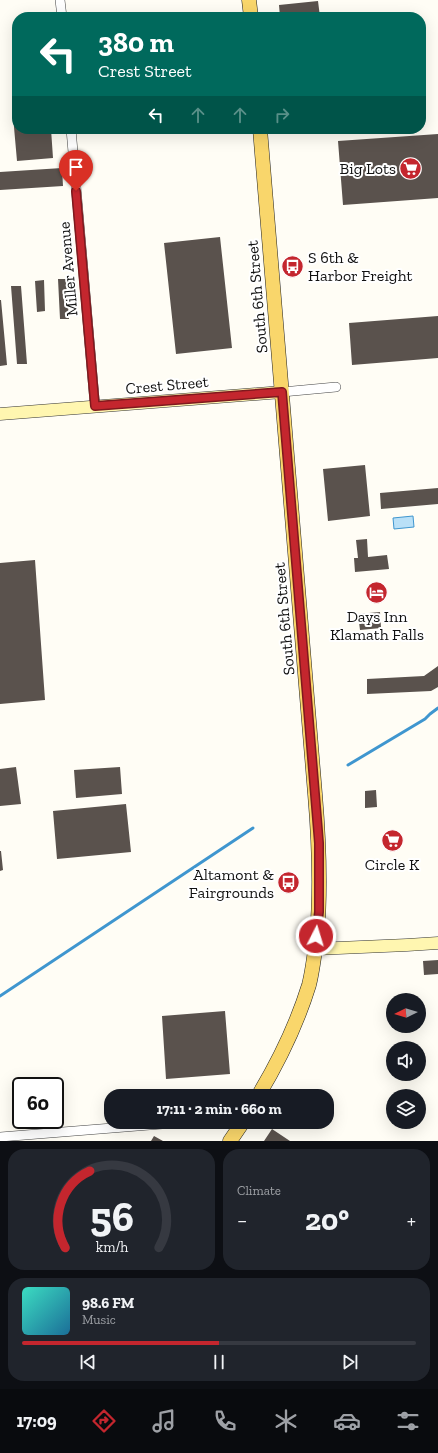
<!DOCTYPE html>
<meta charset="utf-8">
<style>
:root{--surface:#171b24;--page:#20242c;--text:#f1f3f6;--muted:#9ea1a6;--line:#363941;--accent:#c4262e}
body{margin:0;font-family:"Zilla Slab",serif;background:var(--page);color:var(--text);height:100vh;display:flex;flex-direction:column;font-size:15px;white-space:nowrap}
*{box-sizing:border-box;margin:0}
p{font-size:13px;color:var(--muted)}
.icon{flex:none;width:22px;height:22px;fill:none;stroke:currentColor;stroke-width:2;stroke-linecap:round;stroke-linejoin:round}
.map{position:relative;height:1141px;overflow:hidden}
.sheet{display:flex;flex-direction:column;gap:8px;padding:8px;background:#0d0f14;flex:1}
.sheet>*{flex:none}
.hud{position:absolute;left:12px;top:12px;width:414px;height:122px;border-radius:16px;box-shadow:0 4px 16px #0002;background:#00695c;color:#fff;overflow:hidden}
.needle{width:26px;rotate:265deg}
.fabs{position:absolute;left:386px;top:993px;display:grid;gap:8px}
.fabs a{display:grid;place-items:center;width:40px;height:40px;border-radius:50%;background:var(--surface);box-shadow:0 4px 16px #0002;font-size:20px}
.speed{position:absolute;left:12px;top:1077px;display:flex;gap:8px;font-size:20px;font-weight:700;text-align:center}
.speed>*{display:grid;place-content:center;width:52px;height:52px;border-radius:50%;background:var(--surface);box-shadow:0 4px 16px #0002;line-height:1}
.speed .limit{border:2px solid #111;border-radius:6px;background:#fff;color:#111}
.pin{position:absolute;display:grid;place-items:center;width:34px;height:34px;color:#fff;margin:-41px -17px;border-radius:50% 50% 50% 0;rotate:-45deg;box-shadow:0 0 4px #0007}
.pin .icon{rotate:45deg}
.me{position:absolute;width:44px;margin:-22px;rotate:5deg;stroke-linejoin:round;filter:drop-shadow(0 0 3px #0008)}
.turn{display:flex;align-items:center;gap:14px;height:84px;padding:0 20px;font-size:18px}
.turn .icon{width:52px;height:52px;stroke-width:2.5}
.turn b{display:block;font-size:28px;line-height:34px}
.lanes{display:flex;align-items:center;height:38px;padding:0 20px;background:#0003;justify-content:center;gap:20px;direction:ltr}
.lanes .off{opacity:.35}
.big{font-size:30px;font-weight:700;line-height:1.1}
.sheet .widget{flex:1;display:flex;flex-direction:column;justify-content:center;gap:6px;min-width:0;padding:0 14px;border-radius:16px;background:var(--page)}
.sheet .dial{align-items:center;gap:0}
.dial svg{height:104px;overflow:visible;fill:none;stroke:var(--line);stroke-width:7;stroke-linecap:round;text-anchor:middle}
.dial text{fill:var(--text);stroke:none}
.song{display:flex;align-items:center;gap:12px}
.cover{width:48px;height:48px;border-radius:6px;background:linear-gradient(135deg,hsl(170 70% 55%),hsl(200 70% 35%))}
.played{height:4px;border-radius:2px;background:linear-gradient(90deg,var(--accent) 50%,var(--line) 50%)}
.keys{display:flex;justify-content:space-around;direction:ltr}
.heat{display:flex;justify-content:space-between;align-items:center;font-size:22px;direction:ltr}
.sheet .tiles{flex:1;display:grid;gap:8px;grid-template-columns:1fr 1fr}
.widget:last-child{grid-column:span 2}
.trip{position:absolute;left:104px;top:1089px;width:230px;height:40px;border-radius:16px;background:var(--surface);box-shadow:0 4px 16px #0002;font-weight:700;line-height:40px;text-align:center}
.dock{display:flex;height:64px;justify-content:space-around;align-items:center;background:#090b0e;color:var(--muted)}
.dock .icon{width:28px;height:28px}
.dock .active{color:var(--accent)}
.dock b{font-size:18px;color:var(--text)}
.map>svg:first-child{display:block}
.water{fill:#b9e0f7;stroke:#3f96cf}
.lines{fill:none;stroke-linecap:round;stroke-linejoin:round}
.stream{stroke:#3f96cf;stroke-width:3}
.building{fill:#5a524d}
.street-casing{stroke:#444;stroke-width:10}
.secondary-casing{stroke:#333;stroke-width:13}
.primary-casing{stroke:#222;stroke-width:15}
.street{stroke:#fff;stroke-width:9}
.secondary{stroke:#fff6b0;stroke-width:12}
.primary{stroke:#f9d66b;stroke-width:14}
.route-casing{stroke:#7f191e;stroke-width:10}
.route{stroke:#c4262e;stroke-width:7}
.labels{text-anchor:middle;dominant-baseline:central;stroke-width:4;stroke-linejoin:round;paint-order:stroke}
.poi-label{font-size:16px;fill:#111;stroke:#fff;text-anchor:end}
.street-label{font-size:16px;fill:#111;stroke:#fff}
</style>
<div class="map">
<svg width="438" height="1141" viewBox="0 0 438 1141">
<rect width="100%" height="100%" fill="#fffdf5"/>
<path class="water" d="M413,516L414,527L394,529L393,518Z"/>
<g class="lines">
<path class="stream" d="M348,765L425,719L430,714L438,708
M0,996L253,828"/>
</g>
<path class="building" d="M318,1L320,17H280L279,5Z
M13,116H17V129H51L53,158L17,161Z
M438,134V198L343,205L338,141Z
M62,168L63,186L0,190V172Z
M220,237L232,348L176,354L164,243Z
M58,279H66L69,319H60Z
M44,280L45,311L37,312L35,281Z
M11,286H21L27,364H17Z
M0,300H1L7,365L0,366Z
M438,316V358L352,365L349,323Z
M365,465L370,516L328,521L323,469Z
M438,488V504L381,509L380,493Z
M367,539L368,557L387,555L389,569L355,572L354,558H358L356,540Z
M35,560L45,700L0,704V563Z
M380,612L381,628L360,630L358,614Z
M438,666V687L431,691L367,694V679L424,676Z
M16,767L21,804L0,806V769Z
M120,767L122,794L76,798L74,770Z
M376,790L377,807L365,808V791Z
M126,804L131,852L57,859L53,811Z
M0,851H1L3,870L0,871Z
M438,960V974L424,975L423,961Z
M225,1011L230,1074L166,1079L162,1016Z
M272,1129L290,1141H264Z
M154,1136L163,1141H151Z"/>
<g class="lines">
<defs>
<path id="street" d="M60,0L62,17
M71,129L95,406
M282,392L336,387
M0,1137L187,1122"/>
<path id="secondary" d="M0,414L282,392
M315,949L407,945L438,943"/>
<path id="primary" d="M249,0L251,17
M258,1096C279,1061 297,1024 309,985C313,969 315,951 317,934C321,887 319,841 315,794L260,129
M230,1141L243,1122"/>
</defs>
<use href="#street" class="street-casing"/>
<use href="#secondary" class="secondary-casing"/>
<use href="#primary" class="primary-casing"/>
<use href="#street" class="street"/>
<use href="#secondary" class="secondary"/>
<use href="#primary" class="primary"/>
</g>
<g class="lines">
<defs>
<path id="route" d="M76,191L95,406L282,392L319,843V912L316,936"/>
</defs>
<use href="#route" class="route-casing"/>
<use href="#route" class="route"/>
</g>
<defs>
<symbol id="supermarket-disc" viewBox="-11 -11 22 22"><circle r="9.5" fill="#c4262e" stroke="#fff"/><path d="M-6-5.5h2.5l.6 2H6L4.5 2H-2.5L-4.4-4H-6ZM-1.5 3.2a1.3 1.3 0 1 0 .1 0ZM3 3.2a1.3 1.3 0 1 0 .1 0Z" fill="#fff"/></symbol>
<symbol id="bus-disc" viewBox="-11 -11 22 22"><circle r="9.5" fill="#c4262e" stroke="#fff"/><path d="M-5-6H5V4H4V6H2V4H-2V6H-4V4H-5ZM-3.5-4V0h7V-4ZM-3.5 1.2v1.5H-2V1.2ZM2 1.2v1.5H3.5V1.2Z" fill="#fff"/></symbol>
<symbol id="hotel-disc" viewBox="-11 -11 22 22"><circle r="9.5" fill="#c4262e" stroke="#fff"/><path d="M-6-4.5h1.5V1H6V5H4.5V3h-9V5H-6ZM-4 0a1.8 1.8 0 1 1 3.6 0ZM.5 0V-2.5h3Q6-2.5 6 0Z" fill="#fff"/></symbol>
</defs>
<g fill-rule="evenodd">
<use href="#supermarket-disc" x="398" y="156" width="25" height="25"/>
<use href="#bus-disc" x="280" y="254" width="25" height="25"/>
<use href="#hotel-disc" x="364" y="580" width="25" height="25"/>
<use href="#supermarket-disc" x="380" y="828" width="25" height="25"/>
<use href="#bus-disc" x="276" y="870" width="25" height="25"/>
</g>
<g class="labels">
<g class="poi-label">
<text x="396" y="168">Big Lots</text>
<text x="308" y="257" text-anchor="start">S 6th &amp;<tspan x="308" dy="18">Harbor Freight</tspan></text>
<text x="377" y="616" text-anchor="middle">Days Inn<tspan x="377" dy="18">Klamath Falls</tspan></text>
<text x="392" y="864" text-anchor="middle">Circle K</text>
<text x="274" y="874">Altamont &amp;<tspan x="274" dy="18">Fairgrounds</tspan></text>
</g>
<g class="street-label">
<text transform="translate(68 269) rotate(-95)">Miller Avenue</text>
<text transform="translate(257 297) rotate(-95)">South 6th Street</text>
<text transform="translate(167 385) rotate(-5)">Crest Street</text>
<text transform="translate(284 619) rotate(-95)">South 6th Street</text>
</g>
</g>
</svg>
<div class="fabs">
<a><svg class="needle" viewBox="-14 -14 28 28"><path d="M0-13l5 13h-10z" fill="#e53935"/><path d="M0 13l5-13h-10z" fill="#9ea1a6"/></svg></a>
<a><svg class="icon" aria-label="sound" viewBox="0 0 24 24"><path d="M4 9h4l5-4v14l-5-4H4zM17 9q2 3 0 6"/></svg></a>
<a><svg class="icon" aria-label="layers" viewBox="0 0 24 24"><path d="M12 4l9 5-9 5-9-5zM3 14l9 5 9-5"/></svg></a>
</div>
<div class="speed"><div class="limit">60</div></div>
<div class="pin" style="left:76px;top:191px;background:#d93025"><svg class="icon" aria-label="arrive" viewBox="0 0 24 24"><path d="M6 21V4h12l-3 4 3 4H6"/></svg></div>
<svg class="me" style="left:316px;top:936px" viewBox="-20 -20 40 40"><circle r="17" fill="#c4262e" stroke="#fff" stroke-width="3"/><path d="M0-11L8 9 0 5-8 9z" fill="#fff"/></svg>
<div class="trip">17:11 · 2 min · 660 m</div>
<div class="hud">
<div class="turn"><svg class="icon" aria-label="left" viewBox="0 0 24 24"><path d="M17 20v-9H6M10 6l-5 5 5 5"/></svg><div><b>380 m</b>Crest Street</div></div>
<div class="lanes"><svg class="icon" aria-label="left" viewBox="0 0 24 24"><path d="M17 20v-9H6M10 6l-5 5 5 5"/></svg><svg class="icon off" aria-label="ahead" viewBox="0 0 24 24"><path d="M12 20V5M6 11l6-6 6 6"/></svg><svg class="icon off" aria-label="ahead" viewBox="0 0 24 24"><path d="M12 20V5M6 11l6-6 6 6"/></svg><svg class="icon off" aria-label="right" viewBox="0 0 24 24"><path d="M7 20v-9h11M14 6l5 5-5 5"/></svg></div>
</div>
</div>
<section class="sheet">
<div class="tiles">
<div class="widget dial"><svg viewBox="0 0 100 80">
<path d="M14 69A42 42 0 1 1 86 69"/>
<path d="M14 69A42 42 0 0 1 33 10" stroke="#c4262e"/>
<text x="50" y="56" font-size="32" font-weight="700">56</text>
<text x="50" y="72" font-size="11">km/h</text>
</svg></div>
<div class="widget"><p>Climate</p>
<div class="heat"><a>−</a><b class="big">20°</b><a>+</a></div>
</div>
<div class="widget">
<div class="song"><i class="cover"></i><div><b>98.6 FM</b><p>Music</p></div></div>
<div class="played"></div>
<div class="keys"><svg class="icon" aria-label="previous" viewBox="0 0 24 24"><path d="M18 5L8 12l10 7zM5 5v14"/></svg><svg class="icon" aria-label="pause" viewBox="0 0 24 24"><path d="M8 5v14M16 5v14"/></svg><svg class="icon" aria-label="next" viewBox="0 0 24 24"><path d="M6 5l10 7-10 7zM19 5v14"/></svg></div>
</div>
</div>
</section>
<nav class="dock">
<b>17:09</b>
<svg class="icon active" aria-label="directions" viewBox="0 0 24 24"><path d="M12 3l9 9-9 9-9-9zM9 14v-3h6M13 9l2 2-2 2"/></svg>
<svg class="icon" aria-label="music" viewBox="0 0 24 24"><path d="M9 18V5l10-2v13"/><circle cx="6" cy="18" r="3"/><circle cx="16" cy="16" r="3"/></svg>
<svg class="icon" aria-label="phone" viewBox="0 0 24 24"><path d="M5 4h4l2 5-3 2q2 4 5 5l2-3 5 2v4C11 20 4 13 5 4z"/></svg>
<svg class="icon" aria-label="climate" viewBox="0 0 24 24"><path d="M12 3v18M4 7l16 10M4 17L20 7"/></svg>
<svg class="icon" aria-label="car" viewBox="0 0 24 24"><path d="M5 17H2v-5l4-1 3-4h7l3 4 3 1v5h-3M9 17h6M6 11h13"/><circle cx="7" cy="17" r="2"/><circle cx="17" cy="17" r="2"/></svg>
<svg class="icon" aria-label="filters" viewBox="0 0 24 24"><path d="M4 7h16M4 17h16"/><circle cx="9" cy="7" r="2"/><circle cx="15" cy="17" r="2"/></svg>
</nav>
